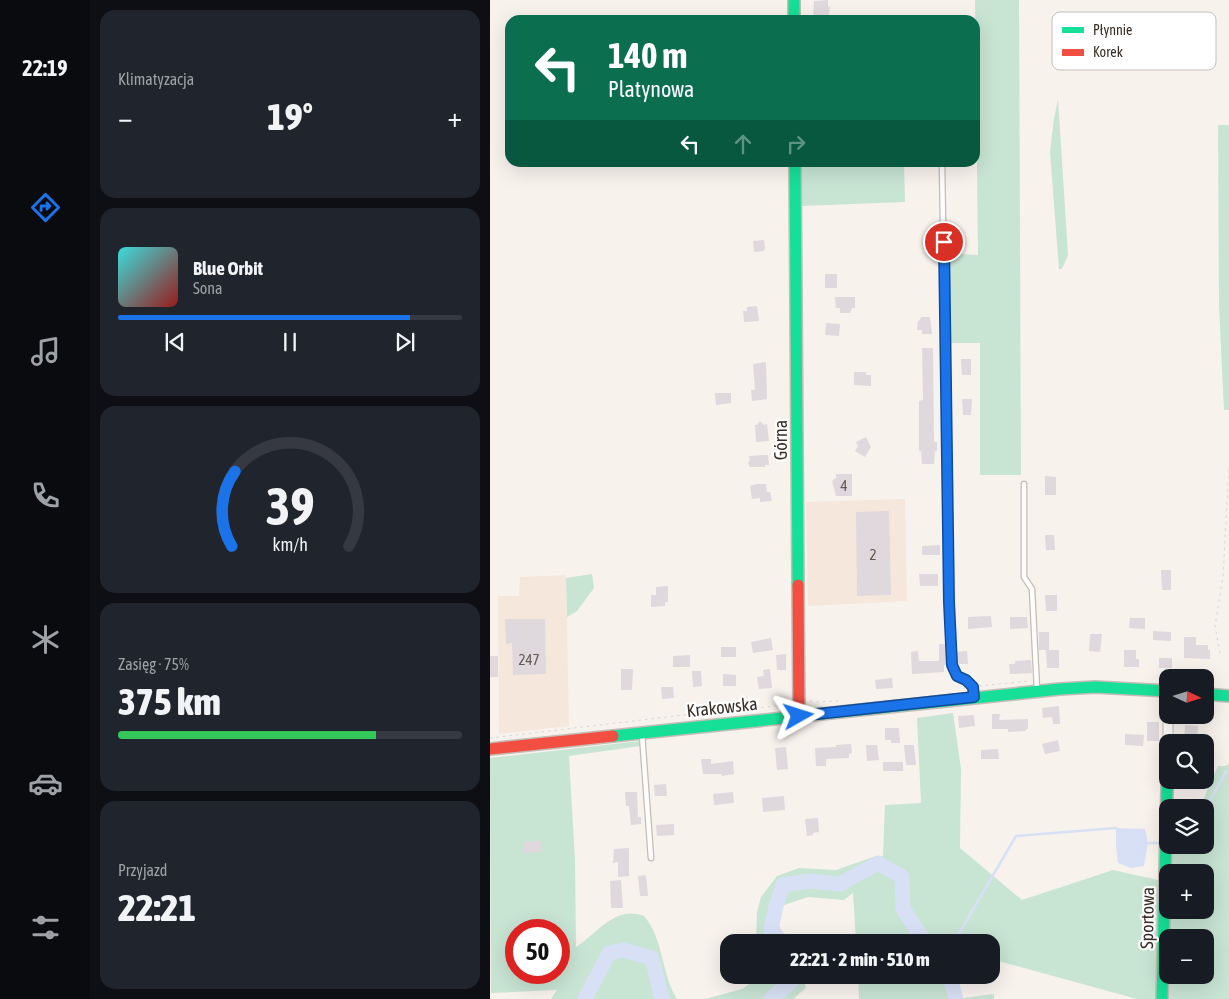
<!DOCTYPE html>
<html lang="pl">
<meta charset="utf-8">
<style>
:root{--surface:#171b24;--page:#20242c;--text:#f1f3f6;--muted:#9ea1a6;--line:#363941;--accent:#1a73e8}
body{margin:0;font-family:"Asap Condensed",sans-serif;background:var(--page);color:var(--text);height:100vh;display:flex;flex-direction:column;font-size:19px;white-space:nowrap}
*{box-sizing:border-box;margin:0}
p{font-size:16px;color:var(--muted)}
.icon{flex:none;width:28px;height:28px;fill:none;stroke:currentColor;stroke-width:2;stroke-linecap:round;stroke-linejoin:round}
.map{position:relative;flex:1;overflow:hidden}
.sheet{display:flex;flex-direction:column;gap:10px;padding:10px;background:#0d0f14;width:400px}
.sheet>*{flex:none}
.top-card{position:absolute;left:15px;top:15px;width:475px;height:152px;border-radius:15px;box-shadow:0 5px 20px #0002;background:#0b6e4f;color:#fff;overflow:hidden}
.needle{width:32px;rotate:94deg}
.tools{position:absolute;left:669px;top:669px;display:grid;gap:10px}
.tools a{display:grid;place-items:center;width:55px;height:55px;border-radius:10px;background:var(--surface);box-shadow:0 5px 20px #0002;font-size:25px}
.speed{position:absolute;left:15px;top:919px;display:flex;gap:10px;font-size:25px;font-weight:700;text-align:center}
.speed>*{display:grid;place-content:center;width:65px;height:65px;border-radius:50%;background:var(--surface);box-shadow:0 5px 20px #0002;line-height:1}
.speed .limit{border:8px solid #d22;background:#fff;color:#111}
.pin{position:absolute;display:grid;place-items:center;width:42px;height:42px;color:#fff;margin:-21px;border:2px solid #fff;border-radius:50%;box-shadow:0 1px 5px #0007}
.me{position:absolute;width:55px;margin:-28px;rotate:84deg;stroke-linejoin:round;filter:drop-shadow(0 0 4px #0008)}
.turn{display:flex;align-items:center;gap:18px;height:105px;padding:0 20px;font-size:22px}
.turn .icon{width:65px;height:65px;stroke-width:2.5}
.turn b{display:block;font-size:35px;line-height:42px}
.lanes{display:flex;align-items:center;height:48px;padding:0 20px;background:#0003;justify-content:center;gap:25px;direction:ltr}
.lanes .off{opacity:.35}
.big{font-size:38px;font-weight:800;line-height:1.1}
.sheet .tile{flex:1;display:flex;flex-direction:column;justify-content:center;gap:8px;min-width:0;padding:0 18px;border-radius:15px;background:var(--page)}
.sheet .dial{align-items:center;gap:0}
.dial svg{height:130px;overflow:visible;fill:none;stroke:var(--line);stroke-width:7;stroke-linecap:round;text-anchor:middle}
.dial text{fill:var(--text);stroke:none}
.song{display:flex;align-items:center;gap:15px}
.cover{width:60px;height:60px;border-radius:8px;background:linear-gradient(135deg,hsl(180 70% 55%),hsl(0 70% 35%))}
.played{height:5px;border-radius:2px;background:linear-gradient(90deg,var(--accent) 85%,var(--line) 85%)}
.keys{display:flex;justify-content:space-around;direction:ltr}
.heat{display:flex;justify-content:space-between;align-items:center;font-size:28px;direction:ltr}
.charge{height:8px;border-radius:4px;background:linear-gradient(90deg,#34c759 75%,var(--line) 0)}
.trip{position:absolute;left:230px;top:934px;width:280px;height:50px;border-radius:15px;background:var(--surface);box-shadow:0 5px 20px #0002;font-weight:800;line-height:50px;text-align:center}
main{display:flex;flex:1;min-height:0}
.tabs{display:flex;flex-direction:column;width:90px;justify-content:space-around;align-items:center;background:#090b0e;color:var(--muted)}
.tabs .icon{width:35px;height:35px}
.tabs .current{color:var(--accent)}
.tabs b{font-size:22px;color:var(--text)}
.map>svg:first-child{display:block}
.built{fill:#f6e7dc}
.green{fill:#c8e4d3;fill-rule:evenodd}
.water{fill:#d8e0f5}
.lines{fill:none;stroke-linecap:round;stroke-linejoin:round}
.stream{stroke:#d8e0f5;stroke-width:2.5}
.river{stroke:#d8e0f5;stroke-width:15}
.building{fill:#dfd8dc}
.lane-casing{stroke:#c4bcb5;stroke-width:7}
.street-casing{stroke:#c4bcb5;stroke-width:11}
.fast-casing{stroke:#c4bcb5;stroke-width:14}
.jam-casing{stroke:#c4bcb5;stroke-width:14}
.path{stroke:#d6d4d3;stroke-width:1;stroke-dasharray:2.5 4;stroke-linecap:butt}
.lane{stroke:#fefdfc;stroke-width:4.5}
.street{stroke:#fefdfc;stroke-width:9}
.fast{stroke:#16e098;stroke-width:11}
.jam{stroke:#f24e42;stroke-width:11}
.route-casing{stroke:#114b97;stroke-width:12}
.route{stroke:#1a73e8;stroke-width:9}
.labels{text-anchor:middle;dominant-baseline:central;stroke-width:4.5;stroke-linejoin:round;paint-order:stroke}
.number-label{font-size:15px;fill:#625853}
.street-label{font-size:18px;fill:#382d25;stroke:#fff}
.key{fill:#fff;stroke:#c3c0be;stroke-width:1}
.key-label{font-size:14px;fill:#382d25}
</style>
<main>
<nav class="tabs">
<b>22:19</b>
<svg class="icon current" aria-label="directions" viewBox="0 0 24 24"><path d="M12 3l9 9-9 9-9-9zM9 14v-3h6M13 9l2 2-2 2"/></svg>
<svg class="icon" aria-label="music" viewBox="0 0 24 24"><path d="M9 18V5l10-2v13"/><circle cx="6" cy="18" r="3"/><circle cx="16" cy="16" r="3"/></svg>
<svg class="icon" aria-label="phone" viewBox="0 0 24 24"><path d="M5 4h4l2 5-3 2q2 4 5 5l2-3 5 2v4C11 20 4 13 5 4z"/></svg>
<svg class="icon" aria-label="climate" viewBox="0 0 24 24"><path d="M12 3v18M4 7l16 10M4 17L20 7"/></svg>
<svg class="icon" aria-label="car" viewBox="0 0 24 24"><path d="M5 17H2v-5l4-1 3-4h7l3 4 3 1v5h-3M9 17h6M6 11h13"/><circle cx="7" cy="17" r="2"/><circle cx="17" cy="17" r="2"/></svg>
<svg class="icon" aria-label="filters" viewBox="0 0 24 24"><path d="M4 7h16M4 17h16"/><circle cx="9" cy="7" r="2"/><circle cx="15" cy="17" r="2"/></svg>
</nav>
<section class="sheet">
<div class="tile"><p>Klimatyzacja</p>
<div class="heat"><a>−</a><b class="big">19°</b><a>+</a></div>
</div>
<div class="tile">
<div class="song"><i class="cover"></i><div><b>Blue Orbit</b><p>Sona</p></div></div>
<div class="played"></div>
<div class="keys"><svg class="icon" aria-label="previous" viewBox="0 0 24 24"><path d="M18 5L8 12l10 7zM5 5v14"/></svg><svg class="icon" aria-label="pause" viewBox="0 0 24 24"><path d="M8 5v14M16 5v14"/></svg><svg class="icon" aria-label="next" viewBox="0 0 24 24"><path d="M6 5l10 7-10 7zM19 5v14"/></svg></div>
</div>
<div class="tile dial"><svg viewBox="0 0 100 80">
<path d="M14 69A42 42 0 1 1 86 69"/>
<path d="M14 69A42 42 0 0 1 16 23" stroke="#1a73e8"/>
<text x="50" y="56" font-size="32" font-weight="700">39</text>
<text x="50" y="72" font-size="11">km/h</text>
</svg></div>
<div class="tile"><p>Zasięg · 75%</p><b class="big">375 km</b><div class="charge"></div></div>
<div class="tile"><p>Przyjazd</p><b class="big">22:21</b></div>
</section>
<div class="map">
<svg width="739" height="999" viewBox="0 0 739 999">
<rect width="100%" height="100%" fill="#f8f2ed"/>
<path class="built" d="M415,499L417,601L318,606L316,502Z
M76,575L79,726L9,734L8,596H29L30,577Z"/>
<path class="green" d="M485,0H529L531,475H490V343H461L457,253L488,255Z
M568,99L578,255L572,269H569L560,152L564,119Z
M728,125H739V410H734L729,305Z
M312,163H414L415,202L311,206Z
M102,574L104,588L87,611L77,617L76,578Z
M463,713L471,769L470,848L532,900L623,870L677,882L678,910H715V872H678L679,845H715V808L711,807L720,782L728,766H735L739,764V999H647L501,959V942H366L363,893L354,900L318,897L291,906L289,926L298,942H266L267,912L271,897L287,876L309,868L346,870L386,856H393L395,805L431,803L427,718ZM678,938H715V975H678Z
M150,741V746L79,756L85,860L86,947C108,933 125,905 154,916C174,939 171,974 187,999H61L67,990L1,993L0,758ZM26,930H69V972H26Z
M265,975H313L316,988L303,999H215L252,989L265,980Z
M368,975H466L473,998L504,994V999H369Z"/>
<path class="water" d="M626,828L655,829L658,843L654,866L641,868L628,863L626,846Z"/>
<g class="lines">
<path class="stream" d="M715,809L736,772
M658,843H671
M464,942L526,836L626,828"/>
<path class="river" d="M292,942L281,930L286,906L293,885L319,881L350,884L388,863L412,877L413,909L435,942
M456,975L462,985L466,999
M95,999L119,953L133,950L162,958L172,999
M281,999L303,980L302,975"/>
</g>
<path class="building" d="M338,0V6L340,7L338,20L323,19L324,1Z
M274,240L275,249H274V251L264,252L263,241Z
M335,274H347V288H335Z
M345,297H365V308H362L360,313H350V308H346Z
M267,306L269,321L254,322L253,311H257V307Z
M431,317H440L442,334H432V330H427L428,321L430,320Z
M336,323L350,324L349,336L335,335Z
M432,348H443L444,442H447V451H445L444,464H432L431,451H429V401L433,400Z
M471,359H481V375H472Z
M276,362L277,399L262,401L261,390H265L263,364Z
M364,372H376V375H381V386L364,385Z
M225,393H241V403L226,405Z
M472,399H482L481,415H473Z
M270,421L274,425L277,424L279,441L266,442L265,425H267Z
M376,437L381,447L375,457L365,451L368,446L366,442Z
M274,455H278L279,465H275V467H260L258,463L260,460L259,456Z
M346,474H362V496H346L342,481L346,478Z
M555,476L566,477V495H555Z
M267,484H276L277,492H280L282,501L270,502V498L262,499L260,486Z
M399,511L401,595L367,596L366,512Z
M555,535H564L565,550H556Z
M450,545V555H432V546Z
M671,570H681V590H672Z
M429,574H448V586H430Z
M178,586V602H175V606L161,607V595H166V587Z
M555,595H567V611H556Z
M501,616L502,627L478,629V617Z
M520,617H537L538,628L520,629Z
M640,618H655V629L639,628Z
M15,619H55L56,674L23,675L22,643L16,644Z
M663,631L681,632V641L663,640Z
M549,632H559V650H549Z
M600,634H612L610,652L599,651Z
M694,637H706V645H718V650H720V659L694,658Z
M281,638L283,650L263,653L261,642Z
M449,644H456V652H457L458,665H454V672L422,674L421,652L428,651L429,661H449Z
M231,647H246V657H231Z
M556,650H569V668H557Z
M634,650H646V659H649V667H634Z
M477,651L478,664H466L465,652Z
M296,654V670H287L286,655Z
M200,655V667H183V656Z
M0,656H8V677H0Z
M669,658H682V668H669Z
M541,660L542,673L520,674L519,664H525V661Z
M131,669H143L142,690H131Z
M280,669L282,688L269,689L267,677L274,676L273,670Z
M202,671H211L212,686L203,687Z
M233,674L246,675V686H233Z
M402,678L403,688L386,689L385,680Z
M171,687H183L184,698L172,699Z
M569,706L570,724H563L562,717L553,718L552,708Z
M502,714H510L509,720L538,719V729H536V731L518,732V729H502Z
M484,715L485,726L469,728L468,716Z
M657,722H669V741H657Z
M695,725L708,726L707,742H694Z
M395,728H409L410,743H401V740H395Z
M635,734L654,735L653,746L635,745Z
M568,740L570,751L555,754L552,744Z
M361,744L362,753L359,754V758L336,759V766H326L325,748L346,747V745Z
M376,745H387L389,760L377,761Z
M414,745H424L426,765H416Z
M296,747L298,769L287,770L285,748Z
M508,749L509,759H491V750Z
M211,759H221V764L243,761L244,774L232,776L231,774H213Z
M393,762H413V771H393Z
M176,784L177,796H165L164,785Z
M135,792H147L148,817H151V824L141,825L139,806H136Z
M243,792L244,803L224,805L223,794Z
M294,796L295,810L273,812L272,798Z
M328,818L329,832L323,833V835L317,836L315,819Z
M184,824V835L167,836L166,825Z
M51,841L52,852L34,853L33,842Z
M139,848V876L128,877V862L123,863L124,849Z
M156,875L158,896H150L148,876Z
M131,880L133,908H121L120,881Z"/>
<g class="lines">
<defs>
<path id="lane" d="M452,162L459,602L462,665L467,676L483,687L484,696
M534,484V577L542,589L547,690
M152,734L161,858"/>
<path id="street" d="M678,742V715"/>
<path id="fast" d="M304,0V20
M305,162L308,585
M715,694L739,696
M123,736L570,689L605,687L678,691
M672,999L678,748"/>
<path id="jam" d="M308,585L309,717
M0,749L123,736"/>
</defs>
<use href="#lane" class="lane-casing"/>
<use href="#street" class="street-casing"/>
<use href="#fast" class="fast-casing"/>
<use href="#jam" class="jam-casing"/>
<path class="path" d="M730,653L725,626L733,577L739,466
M489,686L539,681
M320,701L323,702L348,701
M0,738L202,714L297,705"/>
<use href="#lane" class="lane"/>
<use href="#street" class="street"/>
<use href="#fast" class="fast"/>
<use href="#jam" class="jam"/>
</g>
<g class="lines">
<defs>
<path id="route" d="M309,716L484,697L483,687L476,680L467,676L462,665L459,602L454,242"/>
</defs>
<use href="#route" class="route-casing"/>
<use href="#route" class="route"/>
</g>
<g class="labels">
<g class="number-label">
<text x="354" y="485">4</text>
<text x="383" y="554">2</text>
<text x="39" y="659">247</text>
</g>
<g class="street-label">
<text transform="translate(290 440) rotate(-90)">Górna</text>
<text transform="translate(232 707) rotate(-6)">Krakowska</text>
<text transform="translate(657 918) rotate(-89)">Sportowa</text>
</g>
</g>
<rect x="562" y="12" width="164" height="58" rx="8" class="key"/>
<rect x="572" y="27" width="22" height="6" fill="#16e098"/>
<rect x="572" y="49" width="22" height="7" fill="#f24e42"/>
<g class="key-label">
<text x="603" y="35">Płynnie</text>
<text x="603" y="57">Korek</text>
</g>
</svg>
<div class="tools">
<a><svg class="needle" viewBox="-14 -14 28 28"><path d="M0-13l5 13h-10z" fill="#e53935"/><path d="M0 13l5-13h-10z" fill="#9ea1a6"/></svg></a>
<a><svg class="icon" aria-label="search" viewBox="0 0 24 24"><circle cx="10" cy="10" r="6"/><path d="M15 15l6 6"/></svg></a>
<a><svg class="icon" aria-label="layers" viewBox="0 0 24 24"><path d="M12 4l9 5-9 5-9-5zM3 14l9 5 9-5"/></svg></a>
<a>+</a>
<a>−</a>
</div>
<div class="speed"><div class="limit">50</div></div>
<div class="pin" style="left:454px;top:242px;background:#d93025"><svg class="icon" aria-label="arrive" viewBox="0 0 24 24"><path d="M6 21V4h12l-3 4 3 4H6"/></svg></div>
<svg class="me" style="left:309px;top:716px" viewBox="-20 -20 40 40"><path d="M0-17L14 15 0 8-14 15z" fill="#1a73e8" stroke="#fff" stroke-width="4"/></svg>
<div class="trip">22:21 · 2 min · 510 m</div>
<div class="top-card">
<div class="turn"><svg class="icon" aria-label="left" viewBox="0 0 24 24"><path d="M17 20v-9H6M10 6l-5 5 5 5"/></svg><div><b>140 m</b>Platynowa</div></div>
<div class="lanes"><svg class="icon" aria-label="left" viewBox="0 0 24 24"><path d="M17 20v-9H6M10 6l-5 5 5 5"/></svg><svg class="icon off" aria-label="ahead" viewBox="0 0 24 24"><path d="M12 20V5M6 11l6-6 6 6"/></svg><svg class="icon off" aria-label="right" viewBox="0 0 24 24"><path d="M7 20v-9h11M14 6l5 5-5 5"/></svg></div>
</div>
</div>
</main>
